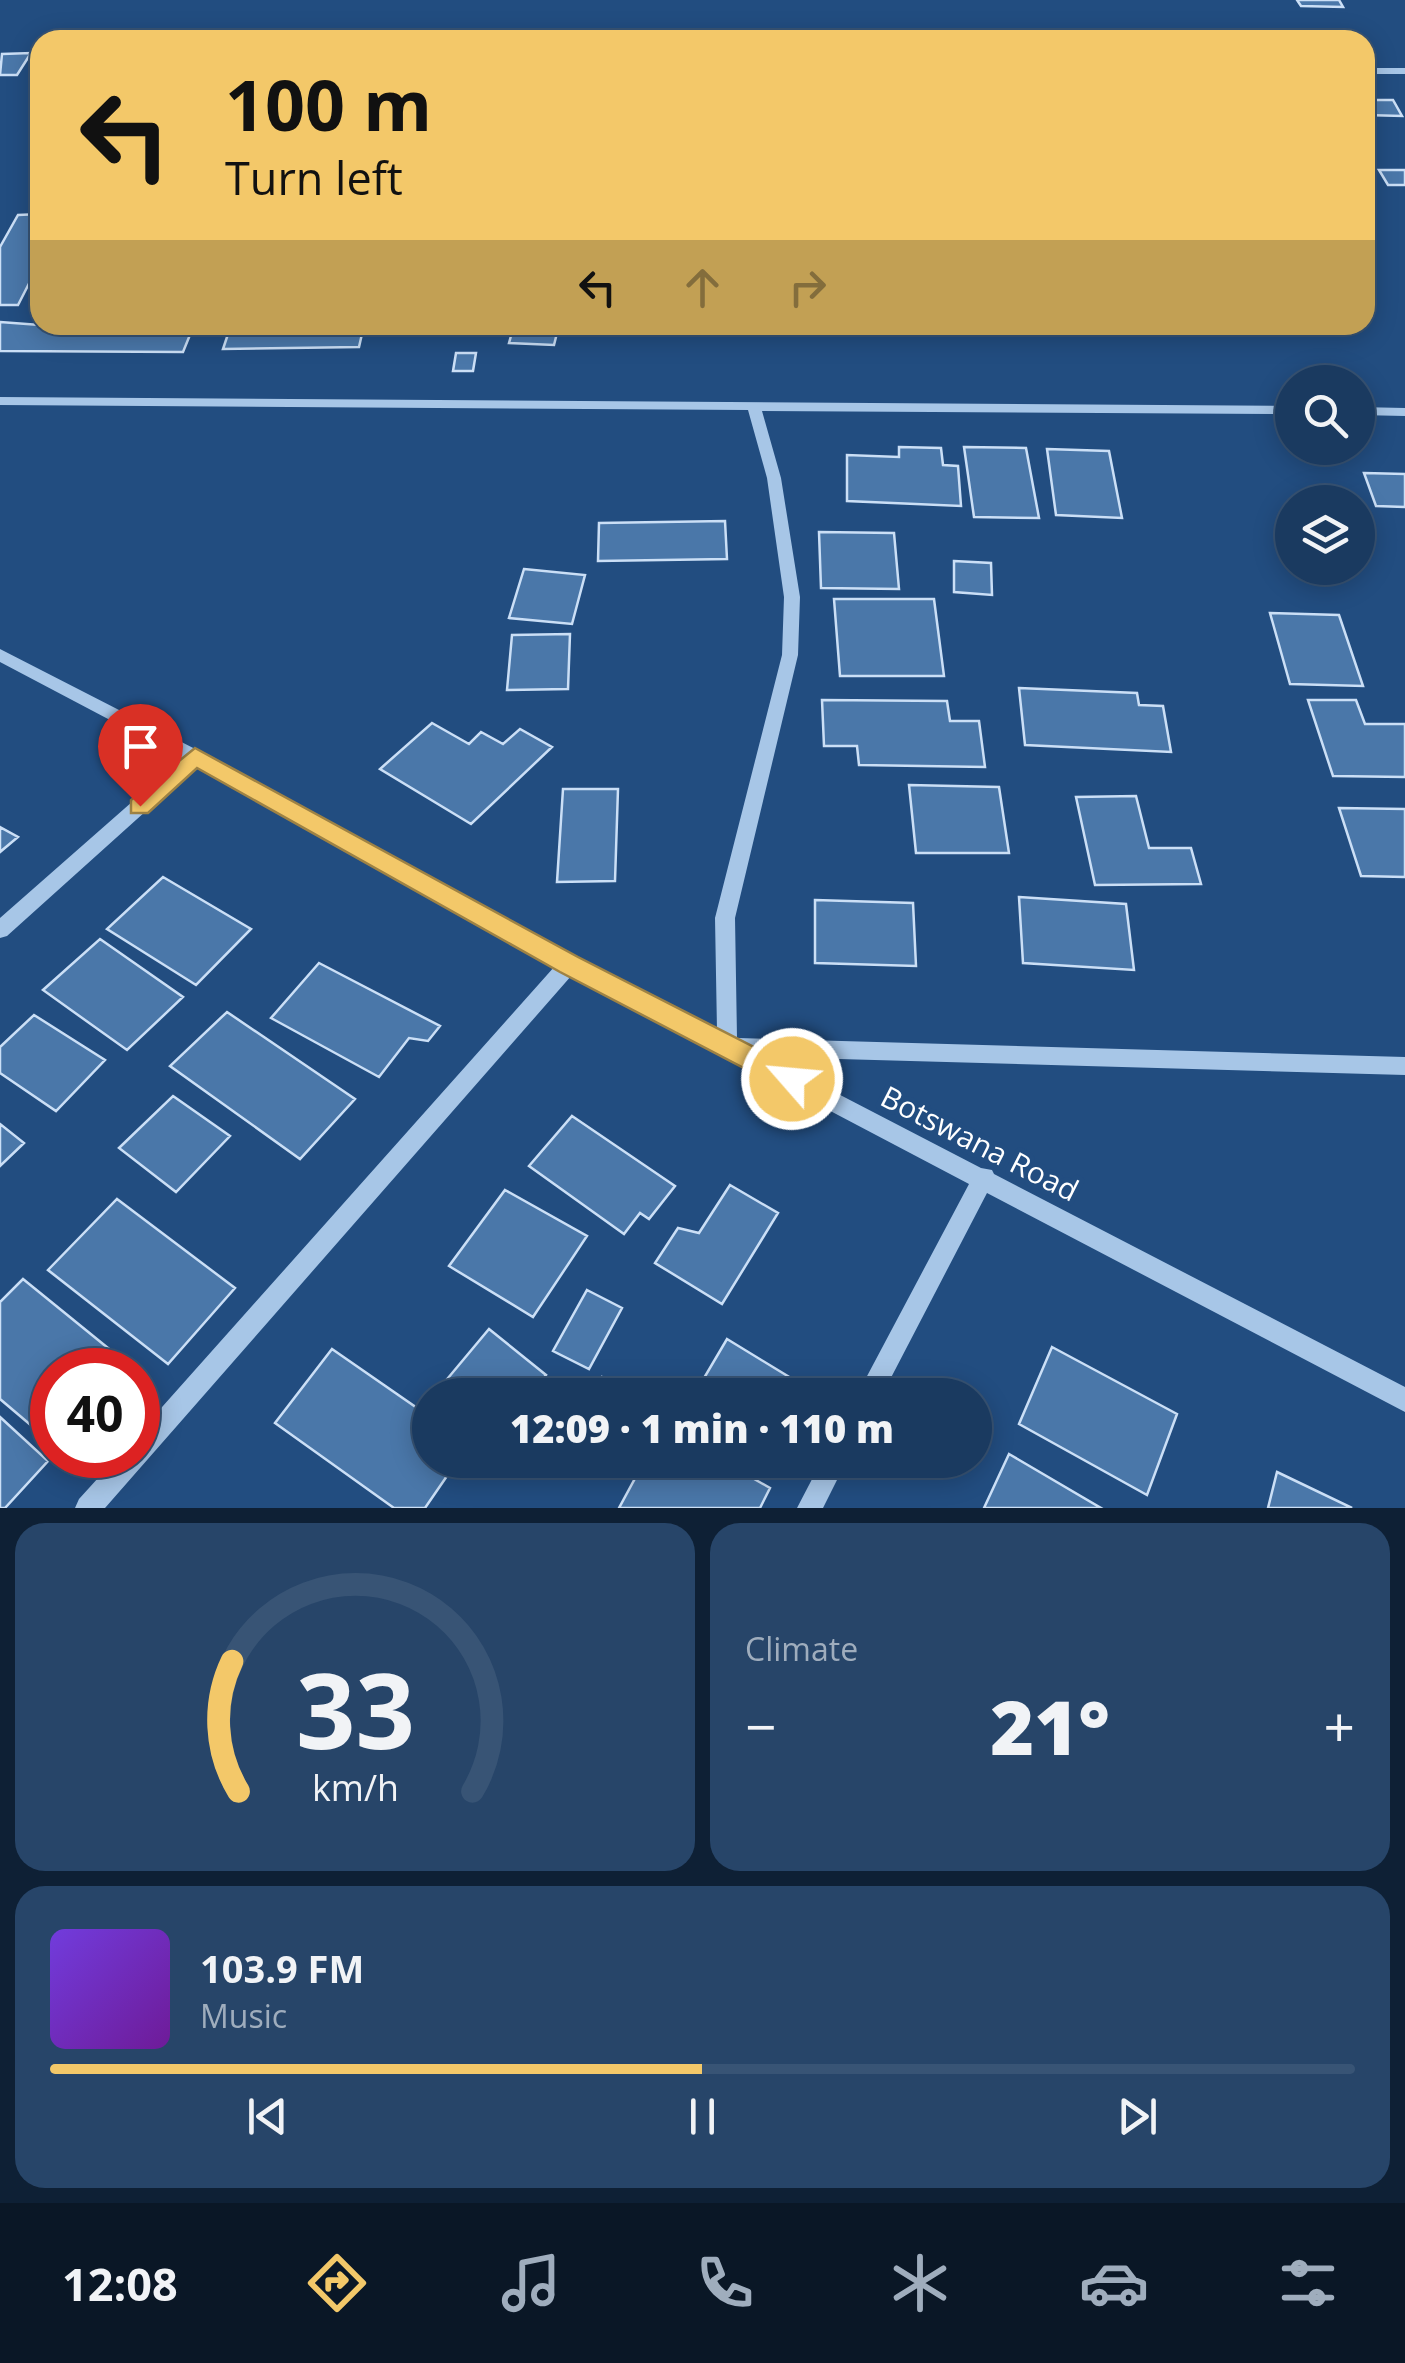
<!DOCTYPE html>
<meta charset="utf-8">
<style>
:root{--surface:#1a3a60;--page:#274569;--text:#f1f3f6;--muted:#9fadbd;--line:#385475;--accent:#f3c869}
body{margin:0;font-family:"Open Sans",sans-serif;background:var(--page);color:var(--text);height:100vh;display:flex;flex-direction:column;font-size:38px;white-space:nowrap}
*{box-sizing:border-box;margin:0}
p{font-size:32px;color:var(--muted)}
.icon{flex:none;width:55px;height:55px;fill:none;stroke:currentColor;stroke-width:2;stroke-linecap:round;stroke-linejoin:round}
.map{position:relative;height:1508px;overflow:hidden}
.panel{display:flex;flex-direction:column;gap:15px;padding:15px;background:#0e2035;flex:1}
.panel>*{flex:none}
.hud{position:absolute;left:30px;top:30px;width:1345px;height:305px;border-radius:30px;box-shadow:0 5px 25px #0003,0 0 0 2px var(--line);background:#f3c869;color:#111;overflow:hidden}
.controls{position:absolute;left:1275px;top:365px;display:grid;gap:20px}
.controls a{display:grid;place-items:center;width:100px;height:100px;border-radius:50%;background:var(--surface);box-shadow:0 5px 25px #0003,0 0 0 2px var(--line);font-size:50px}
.speed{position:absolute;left:30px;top:1348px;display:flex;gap:20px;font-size:50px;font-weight:700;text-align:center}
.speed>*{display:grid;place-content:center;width:130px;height:130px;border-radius:50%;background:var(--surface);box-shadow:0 5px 25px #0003,0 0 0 2px var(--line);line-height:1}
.speed .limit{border:15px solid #d22;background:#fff;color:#111}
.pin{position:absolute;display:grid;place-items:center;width:85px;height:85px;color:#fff;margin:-102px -42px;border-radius:50% 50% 50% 0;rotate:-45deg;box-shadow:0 0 10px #0007}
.pin .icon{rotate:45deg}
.me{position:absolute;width:110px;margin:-55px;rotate:297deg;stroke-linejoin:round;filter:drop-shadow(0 0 8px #0008)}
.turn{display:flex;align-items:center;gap:35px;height:210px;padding:0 30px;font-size:45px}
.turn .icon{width:130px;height:130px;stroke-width:2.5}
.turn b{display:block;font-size:70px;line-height:85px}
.lanes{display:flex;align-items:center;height:95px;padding:0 30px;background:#0003;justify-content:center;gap:50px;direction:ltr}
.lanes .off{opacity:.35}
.big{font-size:75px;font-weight:800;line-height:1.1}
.panel .widget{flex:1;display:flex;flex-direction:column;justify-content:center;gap:15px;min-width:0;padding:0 35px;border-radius:30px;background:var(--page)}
.panel .dial{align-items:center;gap:0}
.dial svg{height:260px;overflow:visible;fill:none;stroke:var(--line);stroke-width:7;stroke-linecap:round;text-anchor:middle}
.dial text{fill:var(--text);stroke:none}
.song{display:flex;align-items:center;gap:30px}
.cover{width:120px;height:120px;border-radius:15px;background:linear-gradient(135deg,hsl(260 70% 55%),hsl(280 70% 35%))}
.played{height:10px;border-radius:5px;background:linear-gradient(90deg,var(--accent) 50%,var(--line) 50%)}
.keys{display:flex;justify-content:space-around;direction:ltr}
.heat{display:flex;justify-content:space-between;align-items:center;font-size:55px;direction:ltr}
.panel .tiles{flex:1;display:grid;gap:15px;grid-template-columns:1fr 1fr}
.widget:last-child{grid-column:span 2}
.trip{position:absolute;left:412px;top:1378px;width:580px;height:100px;border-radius:50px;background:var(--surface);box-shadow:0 5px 25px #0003,0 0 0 2px var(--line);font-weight:800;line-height:100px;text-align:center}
.tabs{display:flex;height:160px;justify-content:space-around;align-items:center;background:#0a1726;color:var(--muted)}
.tabs .icon{width:70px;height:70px}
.tabs .selected{color:var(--accent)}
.tabs b{font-size:45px;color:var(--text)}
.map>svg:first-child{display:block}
.building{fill:#4a77a9;stroke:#cbdff6;stroke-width:2.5}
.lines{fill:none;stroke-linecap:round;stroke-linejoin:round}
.minor{fill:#a7c6e7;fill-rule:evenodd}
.route{fill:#f3c869;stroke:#9e8244;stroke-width:2.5}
.labels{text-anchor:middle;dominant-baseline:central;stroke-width:10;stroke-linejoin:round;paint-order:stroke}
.street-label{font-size:30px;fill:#fff;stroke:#224d80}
</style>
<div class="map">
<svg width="1405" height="1508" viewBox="0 0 1405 1508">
<rect width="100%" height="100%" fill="#224d80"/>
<path class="building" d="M1297,0H1339L1343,7L1301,6Z
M31,53L17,75H0L2,54Z
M1365,100H1393L1402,116L1365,115Z
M1379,170H1405V185H1388Z
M40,214V262L18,305H0V247L18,215Z
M0,322L40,325H194L183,352L0,351Z
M231,325H364L359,347L223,349Z
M514,325H559L554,345L509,343Z
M456,353H476L473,371H453Z
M899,447L941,448L943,465L958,466L961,506L847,501V455L899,457Z
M964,447L1026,448L1039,518L974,517Z
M1047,449L1109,451L1122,518L1056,515Z
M1364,473L1405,474V507L1376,506Z
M725,521L727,559L598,561L599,523Z
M819,532L894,533L899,589L821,588Z
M954,561L991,563L992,595L954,592Z
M524,569L585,575L572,624L509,618Z
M834,599H934L944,676H840Z
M1270,613L1339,615L1363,686L1290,684Z
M570,634L568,689L507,690L512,635Z
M1019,688L1137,693L1139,705L1163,706L1171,752L1025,745Z
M822,700L947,701L950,721H979L985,767L859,765L857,746H824Z
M1308,700H1356L1365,724H1405V777L1333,776Z
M432,723L469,744L481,732L503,744L520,729L552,747L471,824L380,769Z
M909,785L999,787L1009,853H916Z
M563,789H618L615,881L557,882Z
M1136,796L1149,848H1191L1201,884L1095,885L1076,797Z
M1339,808L1405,809V877L1361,876Z
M0,827L18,837L0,852Z
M163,877L251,929L196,985L107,929Z
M1019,897L1126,904L1134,970L1023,963Z
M815,900L913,903L916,966L815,963Z
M100,939L183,997L127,1050L43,990Z
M319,963L440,1026L428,1041L409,1038L379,1077L271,1018Z
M227,1012L355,1099L300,1159L170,1066Z
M34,1015L105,1060L56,1111L0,1073V1047Z
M173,1096L230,1136L176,1192L119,1148Z
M572,1116L675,1186L649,1219L640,1213L624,1234L529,1166Z
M0,1124L24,1143L0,1166Z
M730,1185L778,1213L722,1304L655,1263L678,1228L699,1233Z
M505,1190L587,1236L533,1317L449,1266Z
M117,1199L235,1288L168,1364L48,1270Z
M23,1279L119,1357L108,1370H52V1431L46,1438L0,1399V1302Z
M587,1290L622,1308L589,1369L553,1351Z
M489,1329L546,1375L529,1395H456L443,1384Z
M727,1339L799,1383L792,1395H694Z
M1052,1347L1177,1414L1147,1495L1019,1424Z
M332,1349L430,1417V1460H458L425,1508H394L275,1423Z
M602,1377L631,1395H590Z
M0,1417L48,1461L5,1508H0Z
M1009,1454L1101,1508H984Z
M645,1460H721L770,1488L760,1508H619Z
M1277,1472L1352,1508H1268Z"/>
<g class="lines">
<path class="minor" d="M1365,68H1405V74H1365Z
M0,397L1292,406V414L762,411L781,478L800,597L798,655L735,918L737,1038L1405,1057V1075L767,1057L981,1168L992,1170L994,1174L1405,1387V1412L987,1193L882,1395H857L969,1184L572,975L105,1508H75L79,1499L119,1455H138V1434L555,966L196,766L7,936L0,938V918L182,758L0,662V649L201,752L576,958L717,1031L715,918L782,655L784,597L767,478L748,410L0,405Z
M1358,407L1405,408V416L1358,415Z
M822,1460H847L823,1508H797Z"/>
</g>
<path class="route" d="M195,748L578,957L801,1071L805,1079L801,1088L792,1091L782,1088L560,972L197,768L148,813H131V800Z"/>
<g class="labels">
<g class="street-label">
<text transform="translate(980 1143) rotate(27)">Botswana Road</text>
</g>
</g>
</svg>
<div class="controls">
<a><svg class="icon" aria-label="search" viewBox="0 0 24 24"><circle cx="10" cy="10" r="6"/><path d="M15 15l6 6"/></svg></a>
<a><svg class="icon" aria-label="layers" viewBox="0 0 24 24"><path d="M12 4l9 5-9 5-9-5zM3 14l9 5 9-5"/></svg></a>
</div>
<div class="speed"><div class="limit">40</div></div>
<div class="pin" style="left:140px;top:806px;background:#d93025"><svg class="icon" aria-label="arrive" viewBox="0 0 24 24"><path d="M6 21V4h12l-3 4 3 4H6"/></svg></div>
<svg class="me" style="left:792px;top:1079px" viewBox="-20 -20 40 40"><circle r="17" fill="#f3c869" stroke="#fff" stroke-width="3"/><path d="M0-11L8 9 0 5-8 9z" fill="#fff"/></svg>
<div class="trip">12:09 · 1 min · 110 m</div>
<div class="hud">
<div class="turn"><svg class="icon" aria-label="left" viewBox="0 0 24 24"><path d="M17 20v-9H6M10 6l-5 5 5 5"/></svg><div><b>100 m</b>Turn left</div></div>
<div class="lanes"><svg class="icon" aria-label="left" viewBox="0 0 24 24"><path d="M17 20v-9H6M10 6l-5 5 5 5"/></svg><svg class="icon off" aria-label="ahead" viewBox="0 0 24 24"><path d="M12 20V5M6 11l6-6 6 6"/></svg><svg class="icon off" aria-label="right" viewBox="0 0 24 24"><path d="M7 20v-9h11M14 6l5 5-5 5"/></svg></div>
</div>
</div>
<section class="panel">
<div class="tiles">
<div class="widget dial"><svg viewBox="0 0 100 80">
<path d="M14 69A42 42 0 1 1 86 69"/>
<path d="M14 69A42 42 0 0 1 12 29" stroke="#f3c869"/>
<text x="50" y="56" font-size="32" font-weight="700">33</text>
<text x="50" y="72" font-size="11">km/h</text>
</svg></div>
<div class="widget"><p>Climate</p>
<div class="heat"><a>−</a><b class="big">21°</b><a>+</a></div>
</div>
<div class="widget">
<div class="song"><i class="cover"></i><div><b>103.9 FM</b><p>Music</p></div></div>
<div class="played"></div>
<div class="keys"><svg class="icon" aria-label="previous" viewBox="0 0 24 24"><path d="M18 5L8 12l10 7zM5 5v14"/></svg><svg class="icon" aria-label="pause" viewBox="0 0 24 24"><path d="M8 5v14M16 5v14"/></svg><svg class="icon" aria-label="next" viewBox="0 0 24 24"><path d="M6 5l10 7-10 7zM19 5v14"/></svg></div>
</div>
</div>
</section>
<nav class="tabs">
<b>12:08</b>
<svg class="icon selected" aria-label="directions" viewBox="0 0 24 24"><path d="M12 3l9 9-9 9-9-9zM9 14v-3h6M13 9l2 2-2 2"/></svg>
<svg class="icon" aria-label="music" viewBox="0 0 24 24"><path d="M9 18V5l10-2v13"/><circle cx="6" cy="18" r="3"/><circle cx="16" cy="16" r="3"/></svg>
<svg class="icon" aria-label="phone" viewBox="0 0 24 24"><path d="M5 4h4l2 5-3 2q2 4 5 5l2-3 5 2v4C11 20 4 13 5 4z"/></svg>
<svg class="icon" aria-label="climate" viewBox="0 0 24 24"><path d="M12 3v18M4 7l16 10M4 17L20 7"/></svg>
<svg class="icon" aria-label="car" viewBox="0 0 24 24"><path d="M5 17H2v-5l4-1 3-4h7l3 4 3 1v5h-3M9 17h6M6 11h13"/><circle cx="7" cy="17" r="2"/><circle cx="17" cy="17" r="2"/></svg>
<svg class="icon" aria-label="filters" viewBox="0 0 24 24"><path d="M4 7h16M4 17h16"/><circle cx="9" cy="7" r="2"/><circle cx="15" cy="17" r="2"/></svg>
</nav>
